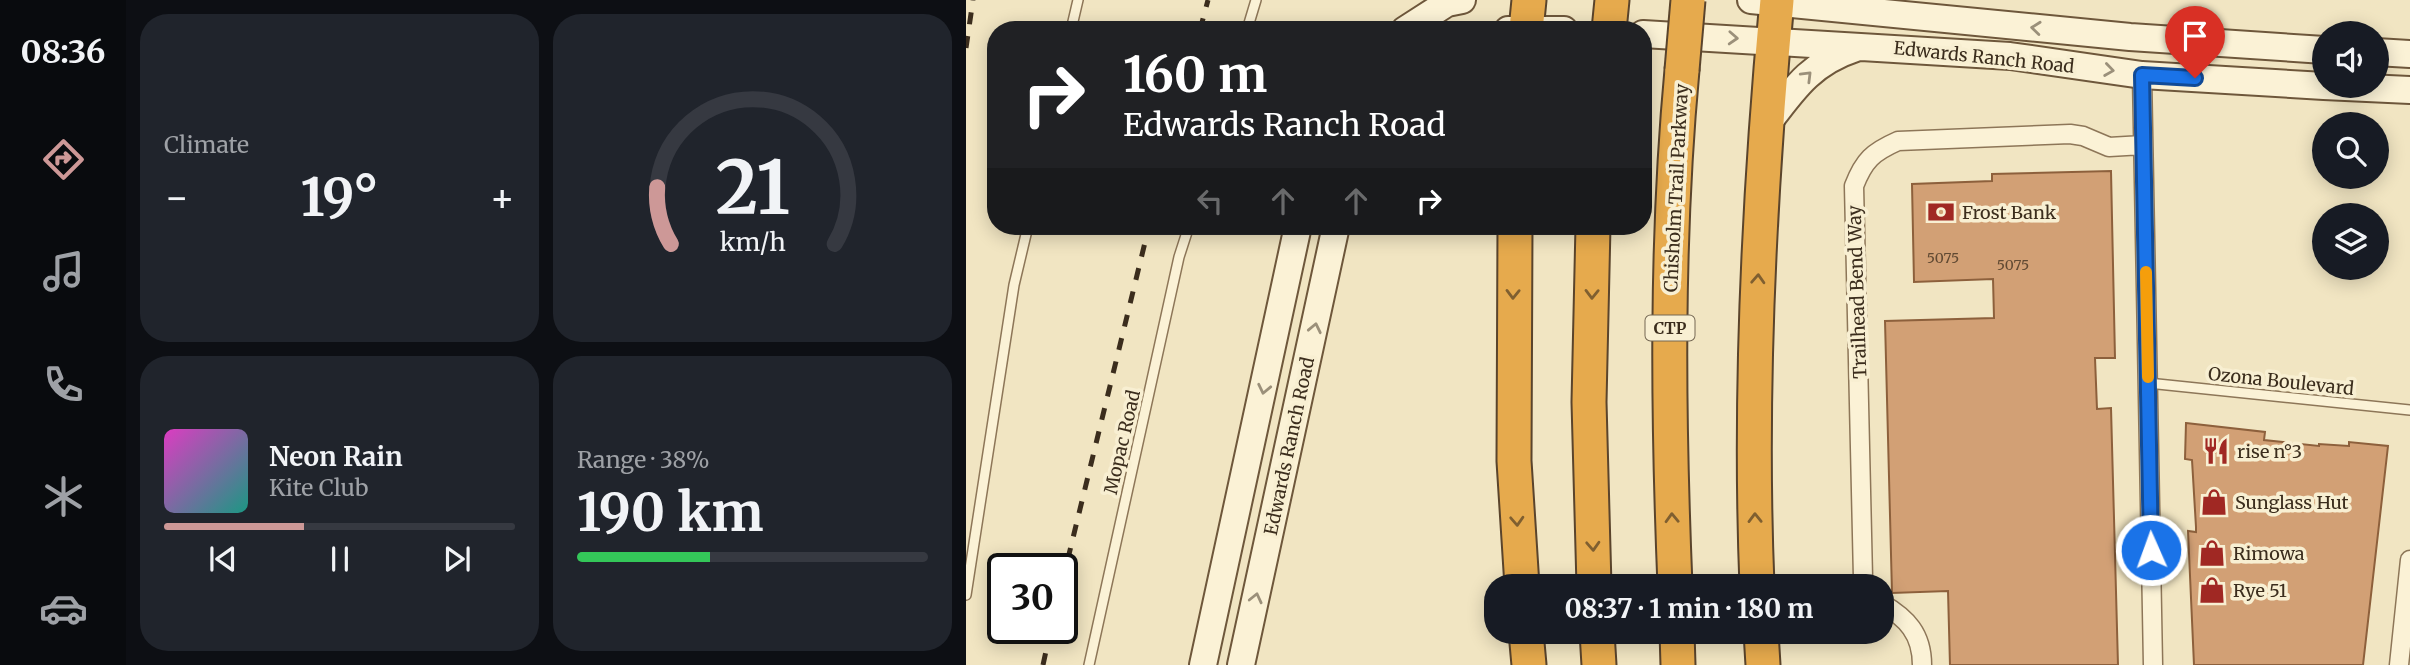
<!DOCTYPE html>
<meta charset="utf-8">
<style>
:root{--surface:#171b24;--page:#20242c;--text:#f1f3f6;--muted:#9ea1a6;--line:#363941;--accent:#cd9897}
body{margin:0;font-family:Merriweather,serif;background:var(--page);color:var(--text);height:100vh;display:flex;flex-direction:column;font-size:26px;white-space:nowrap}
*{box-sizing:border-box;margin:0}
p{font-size:23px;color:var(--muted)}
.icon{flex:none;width:38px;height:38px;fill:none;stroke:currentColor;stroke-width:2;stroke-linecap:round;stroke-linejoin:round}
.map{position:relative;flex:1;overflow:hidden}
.side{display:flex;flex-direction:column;gap:14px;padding:14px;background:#0d0f14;width:840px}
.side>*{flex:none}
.hud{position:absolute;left:21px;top:21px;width:665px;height:214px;border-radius:28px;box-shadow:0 4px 18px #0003;background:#202124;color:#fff;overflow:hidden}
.buttons{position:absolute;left:1346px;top:21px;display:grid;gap:14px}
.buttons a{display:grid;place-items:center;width:77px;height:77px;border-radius:50%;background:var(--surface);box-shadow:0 4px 18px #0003;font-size:35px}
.speed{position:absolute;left:21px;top:553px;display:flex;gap:14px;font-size:35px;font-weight:700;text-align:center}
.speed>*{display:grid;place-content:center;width:91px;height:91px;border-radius:50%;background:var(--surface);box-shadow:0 4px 18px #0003;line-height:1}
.speed .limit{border:4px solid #111;border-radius:10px;background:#fff;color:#111}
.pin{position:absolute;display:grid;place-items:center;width:60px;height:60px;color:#fff;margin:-72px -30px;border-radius:50% 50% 50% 0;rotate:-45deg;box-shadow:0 0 7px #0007}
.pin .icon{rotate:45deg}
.me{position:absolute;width:77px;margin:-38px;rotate:358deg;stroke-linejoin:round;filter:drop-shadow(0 0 5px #0008)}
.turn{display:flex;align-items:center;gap:24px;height:147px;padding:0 21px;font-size:32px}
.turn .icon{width:91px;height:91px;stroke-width:2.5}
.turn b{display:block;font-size:49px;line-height:60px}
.lanes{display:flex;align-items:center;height:66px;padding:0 21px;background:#0003;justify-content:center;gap:35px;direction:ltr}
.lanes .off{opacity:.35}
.big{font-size:52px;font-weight:700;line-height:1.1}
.side .card{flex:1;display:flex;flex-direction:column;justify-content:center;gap:10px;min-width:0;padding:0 24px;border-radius:28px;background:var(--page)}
.side .dial{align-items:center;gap:0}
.dial svg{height:182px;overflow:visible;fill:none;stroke:var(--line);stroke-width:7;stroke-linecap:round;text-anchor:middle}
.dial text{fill:var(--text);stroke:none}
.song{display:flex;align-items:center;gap:21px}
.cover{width:84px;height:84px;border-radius:10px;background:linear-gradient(135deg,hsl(310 70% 55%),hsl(170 70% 35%))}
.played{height:7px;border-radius:4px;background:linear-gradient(90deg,var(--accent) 40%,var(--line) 40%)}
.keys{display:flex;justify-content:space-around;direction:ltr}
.heat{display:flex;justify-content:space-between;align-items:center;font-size:38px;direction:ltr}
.charge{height:10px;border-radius:5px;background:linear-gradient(90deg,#34c759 38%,var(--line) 0)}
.side .tiles{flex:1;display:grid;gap:14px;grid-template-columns:repeat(2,1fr)}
.trip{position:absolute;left:518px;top:574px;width:410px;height:70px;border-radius:28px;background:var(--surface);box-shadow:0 4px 18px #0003;font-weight:700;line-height:70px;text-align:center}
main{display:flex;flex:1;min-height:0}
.tabs{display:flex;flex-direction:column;width:126px;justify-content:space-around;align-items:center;background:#090b0e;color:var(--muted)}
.tabs .icon{width:49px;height:49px}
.tabs .active{color:var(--accent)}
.tabs b{font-size:32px;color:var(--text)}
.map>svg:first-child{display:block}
.building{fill:#d2a075;stroke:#8d603c;stroke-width:2}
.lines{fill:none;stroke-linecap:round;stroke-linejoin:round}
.lane-casing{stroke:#8d7658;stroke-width:12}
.street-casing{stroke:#8d7658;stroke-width:21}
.secondary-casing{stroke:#6e573b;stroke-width:30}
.highway-casing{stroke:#5a442c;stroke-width:37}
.lane{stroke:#fbf2d6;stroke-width:9}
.street{stroke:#fbf2d6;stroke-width:18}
.secondary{stroke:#fbf2d6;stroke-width:26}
.highway{stroke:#e6aa4d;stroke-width:33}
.rail{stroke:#3b2d1d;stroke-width:5;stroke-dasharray:12 12;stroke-linecap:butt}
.highway-bridge-casing{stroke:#5a442c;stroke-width:37;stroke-linecap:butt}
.highway-bridge{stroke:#e6aa4d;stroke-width:33}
.oneway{stroke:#9b907a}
.oneway2{stroke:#7f5f30}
.route-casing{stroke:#114b97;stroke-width:18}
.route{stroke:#1a73e8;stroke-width:12}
.slow{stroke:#f59e0b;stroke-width:12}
.labels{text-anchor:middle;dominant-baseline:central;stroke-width:7;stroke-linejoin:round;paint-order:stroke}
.number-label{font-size:14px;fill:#614a33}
.shield{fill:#f8efd2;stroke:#746753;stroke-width:2}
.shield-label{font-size:16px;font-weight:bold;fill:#3b2d1d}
.street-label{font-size:18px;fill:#3b2d1d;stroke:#f8efd2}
.poi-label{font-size:18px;fill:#3b2d1d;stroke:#f8efd2;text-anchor:start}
</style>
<main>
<nav class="tabs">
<b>08:36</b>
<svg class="icon active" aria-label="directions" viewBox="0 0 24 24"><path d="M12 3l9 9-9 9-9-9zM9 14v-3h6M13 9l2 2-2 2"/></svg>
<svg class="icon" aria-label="music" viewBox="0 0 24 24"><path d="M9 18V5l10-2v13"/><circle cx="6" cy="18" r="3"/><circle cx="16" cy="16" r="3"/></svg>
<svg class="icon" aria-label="phone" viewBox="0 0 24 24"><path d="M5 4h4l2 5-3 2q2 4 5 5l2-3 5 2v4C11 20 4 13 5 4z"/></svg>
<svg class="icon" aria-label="climate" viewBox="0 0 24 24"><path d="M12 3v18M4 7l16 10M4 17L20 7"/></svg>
<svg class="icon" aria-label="car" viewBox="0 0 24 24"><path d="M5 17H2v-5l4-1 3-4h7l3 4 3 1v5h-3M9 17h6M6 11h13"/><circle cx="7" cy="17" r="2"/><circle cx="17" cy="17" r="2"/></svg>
</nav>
<section class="side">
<div class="tiles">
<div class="card"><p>Climate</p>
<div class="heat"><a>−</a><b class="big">19°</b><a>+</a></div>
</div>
<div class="card dial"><svg viewBox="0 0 100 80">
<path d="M14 69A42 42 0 1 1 86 69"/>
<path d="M14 69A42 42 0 0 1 8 44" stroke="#cd9897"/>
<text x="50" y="56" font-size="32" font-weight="700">21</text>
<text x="50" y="72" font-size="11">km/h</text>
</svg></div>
<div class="card">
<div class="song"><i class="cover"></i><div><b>Neon Rain</b><p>Kite Club</p></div></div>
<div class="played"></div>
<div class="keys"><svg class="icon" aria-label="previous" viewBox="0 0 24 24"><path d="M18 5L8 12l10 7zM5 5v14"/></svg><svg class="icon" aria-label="pause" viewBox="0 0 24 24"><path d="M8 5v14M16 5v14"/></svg><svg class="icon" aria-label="next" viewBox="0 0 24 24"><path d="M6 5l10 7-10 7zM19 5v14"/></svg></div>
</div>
<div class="card"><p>Range · 38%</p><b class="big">190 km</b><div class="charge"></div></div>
</div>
</section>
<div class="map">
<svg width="1444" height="665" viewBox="0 0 1444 665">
<rect width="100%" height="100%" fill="#f1e5c2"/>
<path class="building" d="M1145,171L1149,358H1129L1131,409L1145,408L1152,665H984L982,591L926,593L919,321L1028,318L1027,279L948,282L946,184L1026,181V174Z
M1220,423L1299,432L1298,440L1353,446V444L1383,446V442L1422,446L1397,665H1228L1222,531L1230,532V527L1226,460L1219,459Z"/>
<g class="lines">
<defs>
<path id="lane" d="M105,30L112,0
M281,30L290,0
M1182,383L1444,410
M0,595L48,285L62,226
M123,665L213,257L223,226"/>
<path id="street" d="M1176,75L1187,665
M900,586L897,578L888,186C898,160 907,152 932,141L1104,134L1117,136L1143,147L1177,145
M915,603C941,618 956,634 956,665
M1433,665L1444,560"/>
<path id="secondary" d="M785,0L1164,37L1358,50
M439,30L481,3L496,0
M542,30H598
M677,34L1044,56L1176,75L1358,86
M1410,52L1444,54
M1358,86L1444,90
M799,127C827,90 844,63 890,48
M237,665L332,226
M275,665L370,226"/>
<path id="highway" d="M560,30L563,0
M643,30L646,0
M549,226L548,461L556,586
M627,226L623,402L628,586
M709,586C702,414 700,241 716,70
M791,586C783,391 793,195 811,0
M560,632L563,665
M631,632L633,665
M711,632L712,665
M795,632L797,665"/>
</defs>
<use href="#lane" class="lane-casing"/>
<use href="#street" class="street-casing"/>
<use href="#secondary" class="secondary-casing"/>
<use href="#highway" class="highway-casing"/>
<use href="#lane" class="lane"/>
<use href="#street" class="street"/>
<use href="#secondary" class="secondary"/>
<use href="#highway" class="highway"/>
<path class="rail" d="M234,30L242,0
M0,48L7,0
M96,583L183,226
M77,665L85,628"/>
<defs>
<path id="highway-bridge" d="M716,70L722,0"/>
</defs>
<use href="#highway-bridge" class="highway-bridge-casing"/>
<use href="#highway-bridge" class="highway-bridge"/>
</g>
<defs><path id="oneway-chevron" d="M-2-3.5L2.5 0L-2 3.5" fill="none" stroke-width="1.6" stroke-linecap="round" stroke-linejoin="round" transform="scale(1.75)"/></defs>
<g class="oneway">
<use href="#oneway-chevron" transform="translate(1070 28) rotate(-174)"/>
<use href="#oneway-chevron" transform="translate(767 38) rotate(3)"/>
<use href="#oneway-chevron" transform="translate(1143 70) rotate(8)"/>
<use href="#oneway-chevron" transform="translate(841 76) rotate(-45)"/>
<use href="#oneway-chevron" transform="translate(349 328) rotate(-78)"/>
<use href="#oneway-chevron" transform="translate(298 389) rotate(102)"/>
<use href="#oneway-chevron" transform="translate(290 598) rotate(-77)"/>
</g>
<g class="oneway2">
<use href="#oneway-chevron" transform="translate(792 279) rotate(-87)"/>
<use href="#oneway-chevron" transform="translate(547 294) rotate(91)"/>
<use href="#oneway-chevron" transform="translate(626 294) rotate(91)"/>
<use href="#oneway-chevron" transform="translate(706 518) rotate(-92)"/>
<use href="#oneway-chevron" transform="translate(789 518) rotate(-91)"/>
<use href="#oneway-chevron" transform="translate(551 521) rotate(87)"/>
<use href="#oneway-chevron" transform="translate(627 546) rotate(87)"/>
</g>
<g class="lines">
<defs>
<path id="route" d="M1185,550L1176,75L1229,78"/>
</defs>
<use href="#route" class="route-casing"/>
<use href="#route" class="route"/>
<path class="slow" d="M1180,272L1182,377"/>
</g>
<defs>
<symbol id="bank-bare" viewBox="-9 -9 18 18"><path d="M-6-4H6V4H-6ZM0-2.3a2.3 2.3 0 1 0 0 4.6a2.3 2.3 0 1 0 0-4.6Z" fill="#a02823" stroke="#f8efd2" stroke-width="2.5" paint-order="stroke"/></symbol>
<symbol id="restaurant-bare" viewBox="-9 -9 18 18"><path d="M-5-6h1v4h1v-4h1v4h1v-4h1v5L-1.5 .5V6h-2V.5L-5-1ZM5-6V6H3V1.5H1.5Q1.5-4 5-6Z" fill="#a02823" stroke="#f8efd2" stroke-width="2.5" paint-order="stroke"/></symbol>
<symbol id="shop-bare" viewBox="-9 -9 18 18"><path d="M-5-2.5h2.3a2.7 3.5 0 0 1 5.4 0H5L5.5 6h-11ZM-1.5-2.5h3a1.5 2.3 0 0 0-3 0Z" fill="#a02823" stroke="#f8efd2" stroke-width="2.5" paint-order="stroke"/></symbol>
</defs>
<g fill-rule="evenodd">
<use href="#bank-bare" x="956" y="193" width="38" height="38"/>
<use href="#restaurant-bare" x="1231" y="432" width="38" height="38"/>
<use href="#shop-bare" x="1229" y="483" width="38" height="38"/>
<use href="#shop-bare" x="1227" y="534" width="38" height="38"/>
<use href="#shop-bare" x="1227" y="571" width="38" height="38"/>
</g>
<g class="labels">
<g class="number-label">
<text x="977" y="258">5075</text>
<text x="1047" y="265">5075</text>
</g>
<rect class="shield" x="679.5" y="315.5" width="49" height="25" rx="5"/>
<g class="shield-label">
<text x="704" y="328">CTP</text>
</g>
<g class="street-label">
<text transform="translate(1018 57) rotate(6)">Edwards Ranch Road</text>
<text transform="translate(710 188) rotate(-87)">Chisholm Trail Parkway</text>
<text transform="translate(891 292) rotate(-92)">Trailhead Bend Way</text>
<text transform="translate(1315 381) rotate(6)">Ozona Boulevard</text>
<text transform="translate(156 442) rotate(-77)">Mopac Road</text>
<text transform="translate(323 446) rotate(-78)">Edwards Ranch Road</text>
</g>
<g class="poi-label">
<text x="996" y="212">Frost Bank</text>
<text x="1271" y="451">rise n°3</text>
<text x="1269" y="502">Sunglass Hut</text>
<text x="1267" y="553">Rimowa</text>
<text x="1267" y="590">Rye 51</text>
</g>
</g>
</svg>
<div class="buttons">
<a><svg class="icon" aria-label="sound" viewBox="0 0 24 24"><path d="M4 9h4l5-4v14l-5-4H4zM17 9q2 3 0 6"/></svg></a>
<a><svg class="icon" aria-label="search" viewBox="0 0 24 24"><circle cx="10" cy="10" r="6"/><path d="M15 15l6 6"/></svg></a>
<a><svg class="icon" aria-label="layers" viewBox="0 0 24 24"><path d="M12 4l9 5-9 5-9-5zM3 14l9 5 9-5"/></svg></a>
</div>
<div class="speed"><div class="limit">30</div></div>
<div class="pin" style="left:1229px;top:78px;background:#d93025"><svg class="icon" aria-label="arrive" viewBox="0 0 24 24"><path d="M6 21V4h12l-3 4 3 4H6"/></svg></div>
<svg class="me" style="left:1185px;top:550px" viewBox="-20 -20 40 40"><circle r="17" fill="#1a73e8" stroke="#fff" stroke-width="3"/><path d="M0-11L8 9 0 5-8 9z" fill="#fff"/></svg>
<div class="trip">08:37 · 1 min · 180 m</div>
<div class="hud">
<div class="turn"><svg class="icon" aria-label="right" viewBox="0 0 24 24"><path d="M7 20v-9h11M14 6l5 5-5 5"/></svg><div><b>160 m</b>Edwards Ranch Road</div></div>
<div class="lanes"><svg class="icon off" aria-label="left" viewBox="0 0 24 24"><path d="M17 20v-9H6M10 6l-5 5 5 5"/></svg><svg class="icon off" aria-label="ahead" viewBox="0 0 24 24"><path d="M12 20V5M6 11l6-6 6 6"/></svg><svg class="icon off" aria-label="ahead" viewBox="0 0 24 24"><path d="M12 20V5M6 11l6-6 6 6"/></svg><svg class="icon" aria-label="right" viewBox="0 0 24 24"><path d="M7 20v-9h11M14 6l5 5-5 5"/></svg></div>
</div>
</div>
</main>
